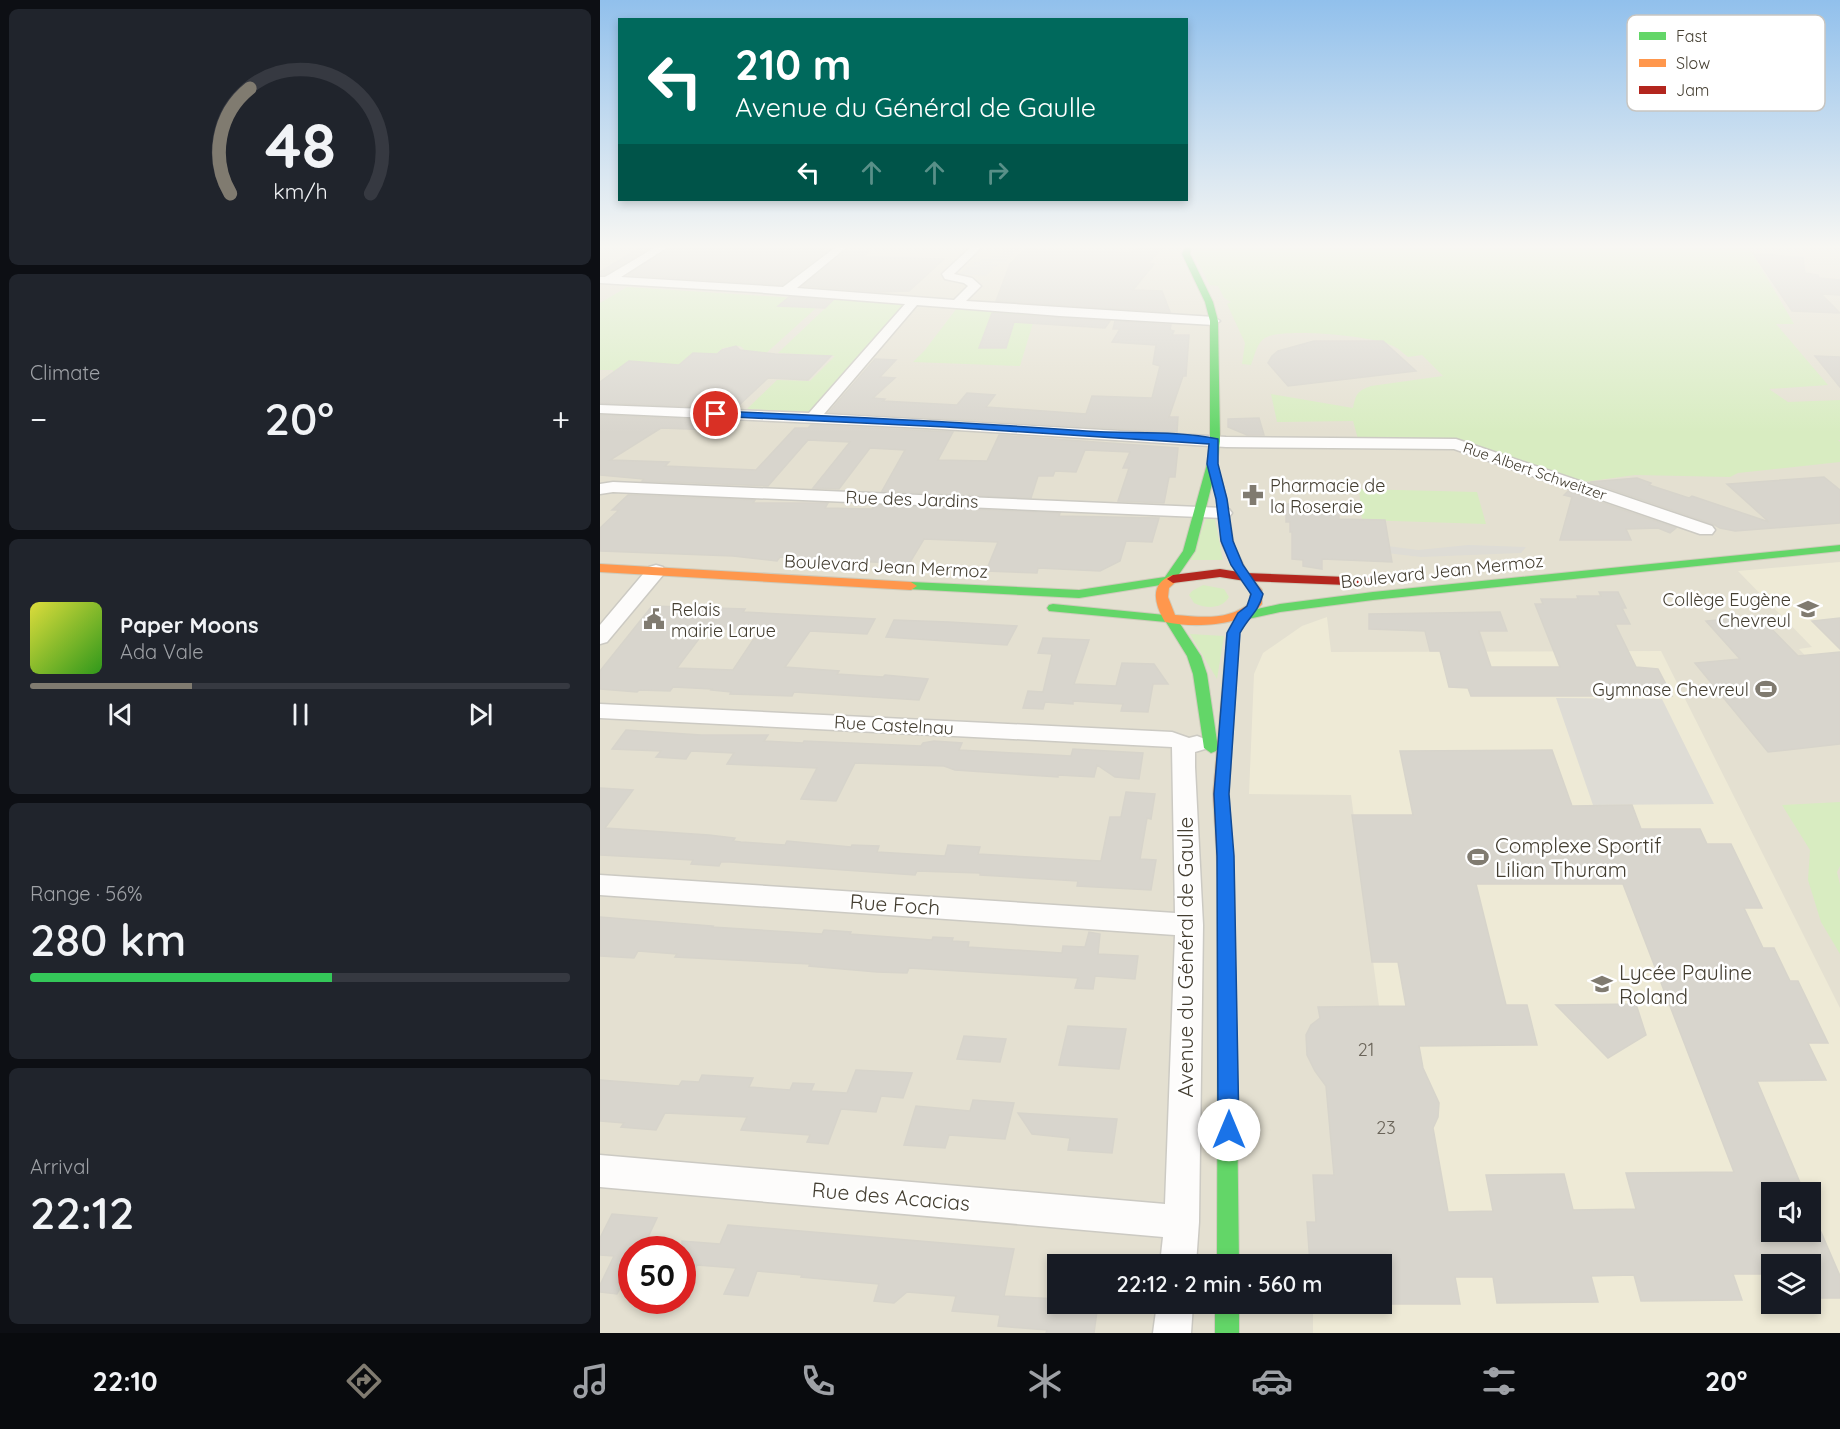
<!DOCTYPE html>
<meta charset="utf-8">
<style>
:root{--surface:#171b24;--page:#20242c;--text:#f1f3f6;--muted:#9ea1a6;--line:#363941;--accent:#807b70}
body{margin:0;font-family:Quicksand,sans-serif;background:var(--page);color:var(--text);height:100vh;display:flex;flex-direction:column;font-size:22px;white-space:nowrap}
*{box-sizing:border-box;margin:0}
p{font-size:20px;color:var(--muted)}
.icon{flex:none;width:33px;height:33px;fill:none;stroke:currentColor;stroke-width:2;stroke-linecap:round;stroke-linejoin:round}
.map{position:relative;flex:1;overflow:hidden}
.side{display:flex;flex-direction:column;gap:9px;padding:9px;background:#0d0f14;width:600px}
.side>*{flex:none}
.hud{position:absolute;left:18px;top:18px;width:570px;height:183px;border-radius:0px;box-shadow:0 3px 9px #0003;background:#00695c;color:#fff;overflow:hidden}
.buttons{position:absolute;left:1161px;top:1182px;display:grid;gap:12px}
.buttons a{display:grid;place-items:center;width:60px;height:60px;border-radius:0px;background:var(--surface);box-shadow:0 3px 9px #0003;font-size:30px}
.speed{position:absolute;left:18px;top:1236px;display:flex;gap:12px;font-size:30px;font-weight:700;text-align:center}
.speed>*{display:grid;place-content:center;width:78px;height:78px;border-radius:50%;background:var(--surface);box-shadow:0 3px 9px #0003;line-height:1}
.speed .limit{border:9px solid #d22;background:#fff;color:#111}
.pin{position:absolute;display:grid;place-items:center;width:51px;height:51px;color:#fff;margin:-26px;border:3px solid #fff;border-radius:50%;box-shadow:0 2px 6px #0007}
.me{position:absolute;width:66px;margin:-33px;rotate:0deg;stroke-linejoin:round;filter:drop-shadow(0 0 4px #0008)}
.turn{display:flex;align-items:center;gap:21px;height:126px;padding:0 18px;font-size:27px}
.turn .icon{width:78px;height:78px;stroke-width:2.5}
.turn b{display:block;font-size:42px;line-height:51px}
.lanes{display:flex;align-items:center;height:57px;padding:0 18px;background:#0003;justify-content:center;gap:30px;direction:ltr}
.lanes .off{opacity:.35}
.big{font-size:45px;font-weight:600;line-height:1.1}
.side .card{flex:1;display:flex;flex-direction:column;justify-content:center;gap:9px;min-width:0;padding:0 21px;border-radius:9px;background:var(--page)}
.side .dial{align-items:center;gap:0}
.dial svg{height:156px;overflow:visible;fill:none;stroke:var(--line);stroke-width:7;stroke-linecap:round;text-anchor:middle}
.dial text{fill:var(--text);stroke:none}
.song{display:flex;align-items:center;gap:18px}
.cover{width:72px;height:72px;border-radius:9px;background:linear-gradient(135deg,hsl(60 70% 55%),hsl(110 70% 35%))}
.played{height:6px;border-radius:3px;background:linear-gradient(90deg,var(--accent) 30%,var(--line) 30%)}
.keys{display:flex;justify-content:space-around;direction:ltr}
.heat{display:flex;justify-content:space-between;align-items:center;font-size:33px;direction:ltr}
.charge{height:9px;border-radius:4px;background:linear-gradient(90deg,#34c759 56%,var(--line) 0)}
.trip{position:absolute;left:447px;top:1254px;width:345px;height:60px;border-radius:0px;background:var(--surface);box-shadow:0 3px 9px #0003;font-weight:600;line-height:60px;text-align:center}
.menu{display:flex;height:96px;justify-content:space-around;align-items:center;background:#090b0e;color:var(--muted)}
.menu .icon{width:42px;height:42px}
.menu .active{color:var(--accent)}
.menu b{font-size:27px;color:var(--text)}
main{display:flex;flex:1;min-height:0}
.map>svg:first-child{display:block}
.residential{fill:#e4e0d1;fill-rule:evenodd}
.education{fill:#eeead6;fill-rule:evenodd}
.green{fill:#d8ecc1}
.parking{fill:#dedcd5}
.building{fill:#d8d5cd;stroke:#d7d4cb;stroke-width:1.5;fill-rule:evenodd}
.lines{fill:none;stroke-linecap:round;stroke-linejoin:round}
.street-casing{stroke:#cccac3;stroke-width:3}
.fast-casing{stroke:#cecbbb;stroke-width:2}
.slow-casing{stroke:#cecbbb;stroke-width:2}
.jam-casing{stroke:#cecbbb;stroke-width:2}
.street{fill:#fdfcfb;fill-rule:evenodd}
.fast{fill:#63d668;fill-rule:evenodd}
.slow{fill:#ff974d;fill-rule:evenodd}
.jam{fill:#b3261e;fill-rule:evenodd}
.route{fill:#1a73e8;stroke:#114b97;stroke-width:1.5}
.labels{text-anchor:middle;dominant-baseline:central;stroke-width:5;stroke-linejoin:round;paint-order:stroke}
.far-street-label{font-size:15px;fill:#443e31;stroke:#fff}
.poi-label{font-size:18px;fill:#443e31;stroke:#fff;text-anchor:start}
.street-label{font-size:18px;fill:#443e31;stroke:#fff}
.near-number-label{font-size:18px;fill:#6a6459}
.near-poi-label{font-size:21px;fill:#443e31;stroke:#fff;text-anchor:start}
.near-street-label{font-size:21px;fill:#443e31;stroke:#fff}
.key{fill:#fff;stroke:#c7c5c1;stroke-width:1.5}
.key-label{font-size:16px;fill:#443e31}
</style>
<main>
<section class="side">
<div class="card dial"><svg viewBox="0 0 100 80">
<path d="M14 69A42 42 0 1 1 86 69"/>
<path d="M14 69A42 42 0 0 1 24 15" stroke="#807b70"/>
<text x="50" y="56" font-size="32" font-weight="700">48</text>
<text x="50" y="72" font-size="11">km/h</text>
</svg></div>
<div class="card"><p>Climate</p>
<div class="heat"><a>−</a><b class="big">20°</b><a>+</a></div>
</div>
<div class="card">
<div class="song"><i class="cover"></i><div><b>Paper Moons</b><p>Ada Vale</p></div></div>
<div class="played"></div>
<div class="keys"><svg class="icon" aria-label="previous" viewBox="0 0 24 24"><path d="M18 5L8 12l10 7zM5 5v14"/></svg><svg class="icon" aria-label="pause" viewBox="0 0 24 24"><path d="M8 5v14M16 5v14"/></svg><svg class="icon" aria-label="next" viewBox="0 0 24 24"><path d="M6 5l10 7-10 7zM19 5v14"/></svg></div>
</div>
<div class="card"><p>Range · 56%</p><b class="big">280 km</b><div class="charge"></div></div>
<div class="card"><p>Arrival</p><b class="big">22:12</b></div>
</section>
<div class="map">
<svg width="1240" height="1333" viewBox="0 0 1240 1333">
<rect width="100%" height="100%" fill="#efede5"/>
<path class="residential" d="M0,247H1240V1333H0ZM1172,1192H1210V1232H1172ZM32,1250H82V1300H32ZM458,1264H782V1304H458ZM1172,1264H1210V1304H1172Z"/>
<path class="education" d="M1240,562V693L1199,649L1212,647L1138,571Z
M727,617L731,652L1061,651L1240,1008V1333H713V1304H782V1264H710L707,1222L716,1221L713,1175L734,1174L726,1086L715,1071L707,1055L706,1035L711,1025L720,1019L718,1007L779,1006L751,795L649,794L654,674L663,653L702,626ZM1172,1192H1210V1232H1172ZM1172,1264H1210V1304H1172Z"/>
<path class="green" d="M595,247H1149L1194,324H1176L1228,385L1169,389L1188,402L1240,400V440H1238L1240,442V462L1138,473L1130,477L1035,475L984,482L859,440L758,439L753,421L677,422L671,394L753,408C756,394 757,391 771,386L843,376L822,355L808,357C803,353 798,348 793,346C774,336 686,328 667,337C657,341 655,355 651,365L642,364L645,343L627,304L631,302L624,298L618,286L610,285L593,254Z
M27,287L225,300L163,356L138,354L144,349L140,346L123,348L116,354L93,353L65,376L16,384L13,370H0V303Z
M236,298L303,305L214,412L147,409L177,380L210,381L235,356L178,353Z
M357,308L436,313L420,366L313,362L325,350Z
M759,489L877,492L886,524L762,520Z
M606,519H615L623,560H590Z
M603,585L624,589L629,597C622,609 607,609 594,603L589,595L592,591Z
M590,634L624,636L617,679Z
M1240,802V866L1237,872L1240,885V954L1221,922L1208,880L1210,850L1182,805Z"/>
<path class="parking" d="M408,247H433L419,249L406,262H392L391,264H399L396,267L387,266L394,268L386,276L360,274L368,267H379L380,265H371L374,262L384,263L379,261L382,258L393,259L391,257L400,255Z
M780,545L818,550L868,545L926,547L921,553L821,557L777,552Z
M956,698L1062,699L1114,804L993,805Z"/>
<path class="building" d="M41,247H52L4,275H0V272Z
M70,247H227L222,250H228L182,285L28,275Z
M538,247H563L548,263L554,264L533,290L562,291L570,312L396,301L410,264L425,249L531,253Z
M246,251L269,252L263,257L344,259L309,291L279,292L203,286Z
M1153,253L1203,258L1205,273L1218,275L1219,278L1240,280V295L1221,294L1240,313L1192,311Z
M189,297L233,300L225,308L178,306Z
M392,313L460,318L510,321L505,328L414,322L406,348H379Z
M515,321L571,325L570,330L574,331L572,335H589L586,376H583L569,417H578L577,432L229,412L275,359L296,360L280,377L295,378L273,398L285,399L283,401L357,405L367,393L395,395L386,407L486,414L492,396L552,398L560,366L553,364L556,345L512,342L520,329H513Z
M714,341H783L816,371L688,386L668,363L672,356L678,351Z
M136,346L140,350L175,354L231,356L208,380L168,378L136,408L0,403V382L29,361L79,365L93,353L117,354L122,350Z
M1215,356L1240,357V387Z
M0,415L123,421L113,430L61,428L10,460L69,462L65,466L156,470L195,428H208L211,425L353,432L338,460L387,461L399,435L578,448L575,477H569L564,503L518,501L529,468H523L530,452L485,450L476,472L455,471L453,476H438L431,498L282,491L305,450L270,448L239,489L213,488L250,442L208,440L168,486L42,481L44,479L0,475Z
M659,418L664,435H647L628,427V419Z
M1224,477L1240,490V523L1135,531L1120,528L1113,524L990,482L1037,478L1051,483L1049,485L1089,498L1092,496L1169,522L1127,484Z
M968,491L1076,528L1070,533L1058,528L1026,529L1031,540H960L972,497L964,495Z
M28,495L155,500L153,503H228L225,508L272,509L274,505L460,513L459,516L559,518L552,542L526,541L520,561L500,571L438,568L437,573L386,571L398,542L324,539L309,564L180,557L177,561L133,556L0,551V528L19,510H12Z
M686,504L739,505V519L785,520L792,562L722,559V569L703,566V560L692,559V532H690V522H686Z
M999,592H1018L1026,608H1022L1030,624H1015L1036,667L1058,669L1072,696H871L868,688L849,687L840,651H830L825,631L769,629V614L900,612L907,631H879L891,667H960L935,604H943L941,599H978L977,596H1001Z
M52,606L145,609L143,612L275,619L267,634L210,631L185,667L239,671L237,674L283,677L285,675L328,679L319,700L194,692L192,696L130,694L131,692L111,690L112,689L73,687L70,691L39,690L37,692L0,689V671ZM107,628L159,631L133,670L77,668Z
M1159,616L1198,656L1240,652V744L1168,752L1095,663L1140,659L1106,621Z
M1240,618V649L1212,621Z
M294,620L349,622L417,626L407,645L286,637Z
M443,638L489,640L474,684L516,686L522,663L554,664L568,684H553L548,712L521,711L523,704L473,701V704L445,702L443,709L423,708L428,691L443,692L452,654L438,653Z
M26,730L101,735H168L164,741L203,743L204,741L321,746L323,743L334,741L362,743L359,750L471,756L473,749L543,753L539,779L515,777L497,765L494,777L458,775V777L355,770L344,766L255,763L236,801L201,799L217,768L127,764L134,753L91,751L86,759L56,757L61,751L12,749Z
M952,750L972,806L1032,805L1041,829H1100L1107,844H1131L1162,908H1144L1163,948H1174L1190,981H1198L1228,1043H1208L1226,1080L1157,1081L1204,1192H1172V1232H1221L1240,1276V1298H1210V1264H1172V1274H1133L1142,1300L1041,1301L1034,1275L991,1276L998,1302L897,1303L893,1277H855L860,1304H782V1264H710L707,1222H716L713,1175H734L726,1086L715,1071L707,1055L706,1035L711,1025L720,1018L718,1007L806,1006L798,962H772L752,815H813L800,751ZM876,884H1023L1134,1172L1026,1173L1036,1209L973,1210L964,1174L886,1175L893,1211L848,1212L833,1128L838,1117L839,1103L823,1068L819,1046L937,1045L927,1005H906Z
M0,788L33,790L5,828L109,835L135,838L133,841L141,842L185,845L187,841L251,847L252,845L279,846L277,852L345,856L348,845L380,847L378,854L501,861L510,817H521L526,792L555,794L551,819L547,818L540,859L556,860L551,890L477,886L478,881L380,875V873L317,871L315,875L130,862H121L119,866L91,864L93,860L0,855Z
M0,917L113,926L112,927L222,934L224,930L251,932L250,934L332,940L333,937L353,938L352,941L369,942L368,947L462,953L463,946L485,947L489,932L500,934L498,954L538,956L535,979L495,976L493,989L475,988L478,978L309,968L307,973L277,972L209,966L210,964L75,957L77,954L38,951L34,958L0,956Z
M1036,1004L1046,1035L1008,1058L956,1005Z
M468,1026L526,1029L519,1069L459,1065Z
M364,1036L406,1039L400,1062L357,1059Z
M256,1070L312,1073L303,1098L281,1096L276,1112L241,1109L228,1144L207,1142L210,1135L141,1130L147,1117L65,1113L56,1130L21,1127L24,1123L0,1121V1080L79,1086L82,1081L99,1082L102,1075L153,1078L149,1087L190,1090L193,1083L214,1084L211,1091L247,1093Z
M373,1100L414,1103L405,1139L349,1135L345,1148L304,1145L316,1106L370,1111Z
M418,1113L517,1119L512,1153L468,1150L470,1138L432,1134Z
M12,1214L57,1218L42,1250H32V1265L17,1294L0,1292V1285L14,1256L0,1255V1238Z
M128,1225L414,1249L404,1296L458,1299V1304H498L494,1333H446L447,1330L398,1326L400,1315L352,1311L356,1296L307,1292L294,1303L274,1301L279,1284L201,1277L202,1275L157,1271L148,1296L124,1294L136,1268L97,1265L82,1296V1241L120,1244Z"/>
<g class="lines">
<defs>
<path id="street" d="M56,247H68L21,277L183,287L236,247H247L197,288L354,300L368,286L364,283L345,279L342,274L371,247H382L354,274L372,278L381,286L366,301L614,317L620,321L614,325L460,316L317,305L224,414L626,437L856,439L1112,526L1115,530L1112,534H1100L854,449L626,447L326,428L0,413V405L209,413L305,304L154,292L0,283V277H5Z
M13,482L623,508L629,509L632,513L629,517L623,518L13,492L0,494V484Z
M56,565L63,567L65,571L63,575L7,642L0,644V625L49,567Z
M0,704L572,732L589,738L597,736L605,739L608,744L605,749L595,752V767L603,925L599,1222L596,1264H560L563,1237L0,1187V1155L565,1204L575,935L0,895V875L575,913L572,747L0,718Z
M557,1304H593L591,1333H553Z"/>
<path id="fast" d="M585,247H591L590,254L613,302L618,321L620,441L617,464L595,551L573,583L479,598L307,589L305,586L311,582L479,590L565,577L583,551L607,464L610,441V321L605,302L582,254Z
M1240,545V551L773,600L680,612L648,619L642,629L637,630L631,626L639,613L680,604L773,592Z
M453,604L575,616L601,656L607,674L618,748L616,751L611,753L604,748L593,674L587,656L566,622L449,611L447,608L449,605Z
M626,873L632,875L634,879L639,1264H617L618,879L620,875Z
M615,1304H639V1333H615Z"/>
<path id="slow" d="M612,461L617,464L626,496L634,545L648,574L662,590V604C643,627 593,628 565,622C555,605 548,583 573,575L579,579L569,588L568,597L575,615C601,617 628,621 650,603V591L637,575L622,545L616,496L607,464Z
M0,564L311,582L317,586L311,590L0,572Z
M637,622L643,626L639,633L629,794L634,879L632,883L626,885L620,883L618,879L613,794L627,633L632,623Z"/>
<path id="jam" d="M620,569L645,573L772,578L778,582L772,586L645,581L620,577L573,583L567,579L573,575Z"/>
</defs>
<use href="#street" class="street-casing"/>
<use href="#fast" class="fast-casing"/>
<use href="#slow" class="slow-casing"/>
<use href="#jam" class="jam-casing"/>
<use href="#street" class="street"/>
<use href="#fast" class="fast"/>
<use href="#slow" class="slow"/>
<use href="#jam" class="jam"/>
</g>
<linearGradient id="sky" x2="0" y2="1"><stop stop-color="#91c0ec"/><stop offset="0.57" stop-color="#f8f7f3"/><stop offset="1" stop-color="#f8f7f3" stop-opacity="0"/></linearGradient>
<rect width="1240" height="433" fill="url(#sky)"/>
<path class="route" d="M116,411C240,416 363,422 486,431C529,434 576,430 618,439V464L627,499L633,541L643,565L663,594C658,613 649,616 640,633L629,794L634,856L639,1130L636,1136L629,1139L622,1136L618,1130L617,856L614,794L627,633L638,613L647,606L651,594L631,565L621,541L616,499L607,464L609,444L346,427L113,416V412Z"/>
<defs>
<symbol id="pharmacy-bare" viewBox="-9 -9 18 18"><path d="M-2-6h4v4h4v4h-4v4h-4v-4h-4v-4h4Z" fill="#807b70" stroke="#fff" stroke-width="2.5" paint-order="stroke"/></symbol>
<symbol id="school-bare" viewBox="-9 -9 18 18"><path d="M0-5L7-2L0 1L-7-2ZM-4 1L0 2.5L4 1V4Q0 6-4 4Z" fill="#807b70" stroke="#fff" stroke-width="2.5" paint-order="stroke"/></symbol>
<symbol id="civic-bare" viewBox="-9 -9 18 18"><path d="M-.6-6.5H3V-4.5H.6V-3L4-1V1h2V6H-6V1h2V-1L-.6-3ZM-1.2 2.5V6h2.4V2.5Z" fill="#807b70" stroke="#fff" stroke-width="2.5" paint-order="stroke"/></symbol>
<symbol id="stadium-bare" viewBox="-9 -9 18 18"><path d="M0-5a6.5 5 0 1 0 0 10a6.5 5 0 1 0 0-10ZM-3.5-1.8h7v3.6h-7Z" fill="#807b70" stroke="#fff" stroke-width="2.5" paint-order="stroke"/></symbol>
</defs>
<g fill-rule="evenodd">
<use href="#pharmacy-bare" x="638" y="480" width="30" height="30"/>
<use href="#school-bare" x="1193" y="594" width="30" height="30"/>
<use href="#civic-bare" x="39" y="604" width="30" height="30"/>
<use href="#stadium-bare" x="1151" y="674" width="30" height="30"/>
<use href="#stadium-bare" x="863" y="842" width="30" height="30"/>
<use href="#school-bare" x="987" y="969" width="30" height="30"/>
</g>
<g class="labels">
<g class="far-street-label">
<text transform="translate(935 471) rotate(19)">Rue Albert Schweitzer</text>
</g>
<g class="poi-label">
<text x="670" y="485">Pharmacie de<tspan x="670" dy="21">la Roseraie</tspan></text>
<text x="1191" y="599" text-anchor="end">Collège Eugène<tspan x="1191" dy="21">Chevreul</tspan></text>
<text x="71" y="609">Relais<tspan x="71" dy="21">mairie Larue</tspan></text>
<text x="1149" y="689" text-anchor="end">Gymnase Chevreul</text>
</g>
<g class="street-label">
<text transform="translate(312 499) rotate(2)">Rue des Jardins</text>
<text transform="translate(286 566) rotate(3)">Boulevard Jean Mermoz</text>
<text transform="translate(842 571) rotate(-6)">Boulevard Jean Mermoz</text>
<text transform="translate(294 725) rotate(3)">Rue Castelnau</text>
</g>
<g class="near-number-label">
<text x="766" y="1049">21</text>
<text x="786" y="1127">23</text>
</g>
<g class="near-poi-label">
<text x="895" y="845">Complexe Sportif<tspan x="895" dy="24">Lilian Thuram</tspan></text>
<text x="1019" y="972">Lycée Pauline<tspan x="1019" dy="24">Roland</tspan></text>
</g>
<g class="near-street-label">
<text transform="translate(295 904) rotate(4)">Rue Foch</text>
<text transform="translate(585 957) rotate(-90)">Avenue du Général de Gaulle</text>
<text transform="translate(291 1196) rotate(5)">Rue des Acacias</text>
</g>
</g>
<rect x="1027" y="15" width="198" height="96" rx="9" class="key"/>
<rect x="1039" y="32" width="27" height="8" fill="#63d668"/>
<rect x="1039" y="59" width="27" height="8" fill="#ff974d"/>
<rect x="1039" y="86" width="27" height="8" fill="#b3261e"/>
<g class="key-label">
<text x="1076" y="42">Fast</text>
<text x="1076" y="69">Slow</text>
<text x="1076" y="96">Jam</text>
</g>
</svg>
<div class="buttons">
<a><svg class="icon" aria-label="sound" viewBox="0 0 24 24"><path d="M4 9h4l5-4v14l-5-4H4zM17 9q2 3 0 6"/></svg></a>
<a><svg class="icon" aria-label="layers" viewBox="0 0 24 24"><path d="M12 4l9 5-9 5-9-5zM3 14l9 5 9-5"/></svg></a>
</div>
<div class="speed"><div class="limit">50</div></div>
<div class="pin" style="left:116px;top:414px;background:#d93025"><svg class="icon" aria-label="arrive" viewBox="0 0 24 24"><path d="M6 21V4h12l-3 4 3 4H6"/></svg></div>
<svg class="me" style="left:629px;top:1130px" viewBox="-20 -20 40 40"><circle r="19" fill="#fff"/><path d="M0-13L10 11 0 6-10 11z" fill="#1a73e8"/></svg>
<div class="trip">22:12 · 2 min · 560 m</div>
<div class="hud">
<div class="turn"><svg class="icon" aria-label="left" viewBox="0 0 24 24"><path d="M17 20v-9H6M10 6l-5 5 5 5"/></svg><div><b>210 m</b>Avenue du Général de Gaulle</div></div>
<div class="lanes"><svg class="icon" aria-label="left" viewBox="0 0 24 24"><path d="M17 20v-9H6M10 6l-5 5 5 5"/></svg><svg class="icon off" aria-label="ahead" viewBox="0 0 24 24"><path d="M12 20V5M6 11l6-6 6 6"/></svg><svg class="icon off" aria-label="ahead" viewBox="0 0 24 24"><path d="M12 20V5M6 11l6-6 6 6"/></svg><svg class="icon off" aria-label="right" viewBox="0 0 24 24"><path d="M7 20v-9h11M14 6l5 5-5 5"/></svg></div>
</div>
</div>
</main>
<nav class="menu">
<b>22:10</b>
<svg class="icon active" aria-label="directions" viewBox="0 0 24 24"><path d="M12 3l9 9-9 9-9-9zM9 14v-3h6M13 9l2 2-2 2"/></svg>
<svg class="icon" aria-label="music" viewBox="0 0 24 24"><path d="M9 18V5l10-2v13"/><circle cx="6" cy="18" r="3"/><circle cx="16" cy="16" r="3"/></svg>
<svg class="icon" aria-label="phone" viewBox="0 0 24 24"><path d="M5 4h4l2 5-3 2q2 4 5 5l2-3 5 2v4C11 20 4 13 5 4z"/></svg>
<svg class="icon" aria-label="climate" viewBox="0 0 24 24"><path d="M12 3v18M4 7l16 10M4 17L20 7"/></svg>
<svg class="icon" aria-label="car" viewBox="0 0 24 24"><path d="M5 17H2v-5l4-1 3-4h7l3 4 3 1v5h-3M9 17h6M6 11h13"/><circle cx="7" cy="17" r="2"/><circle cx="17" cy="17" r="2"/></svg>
<svg class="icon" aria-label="filters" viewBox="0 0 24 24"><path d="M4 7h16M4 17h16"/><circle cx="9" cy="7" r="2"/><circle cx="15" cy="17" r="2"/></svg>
<b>20°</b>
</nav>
